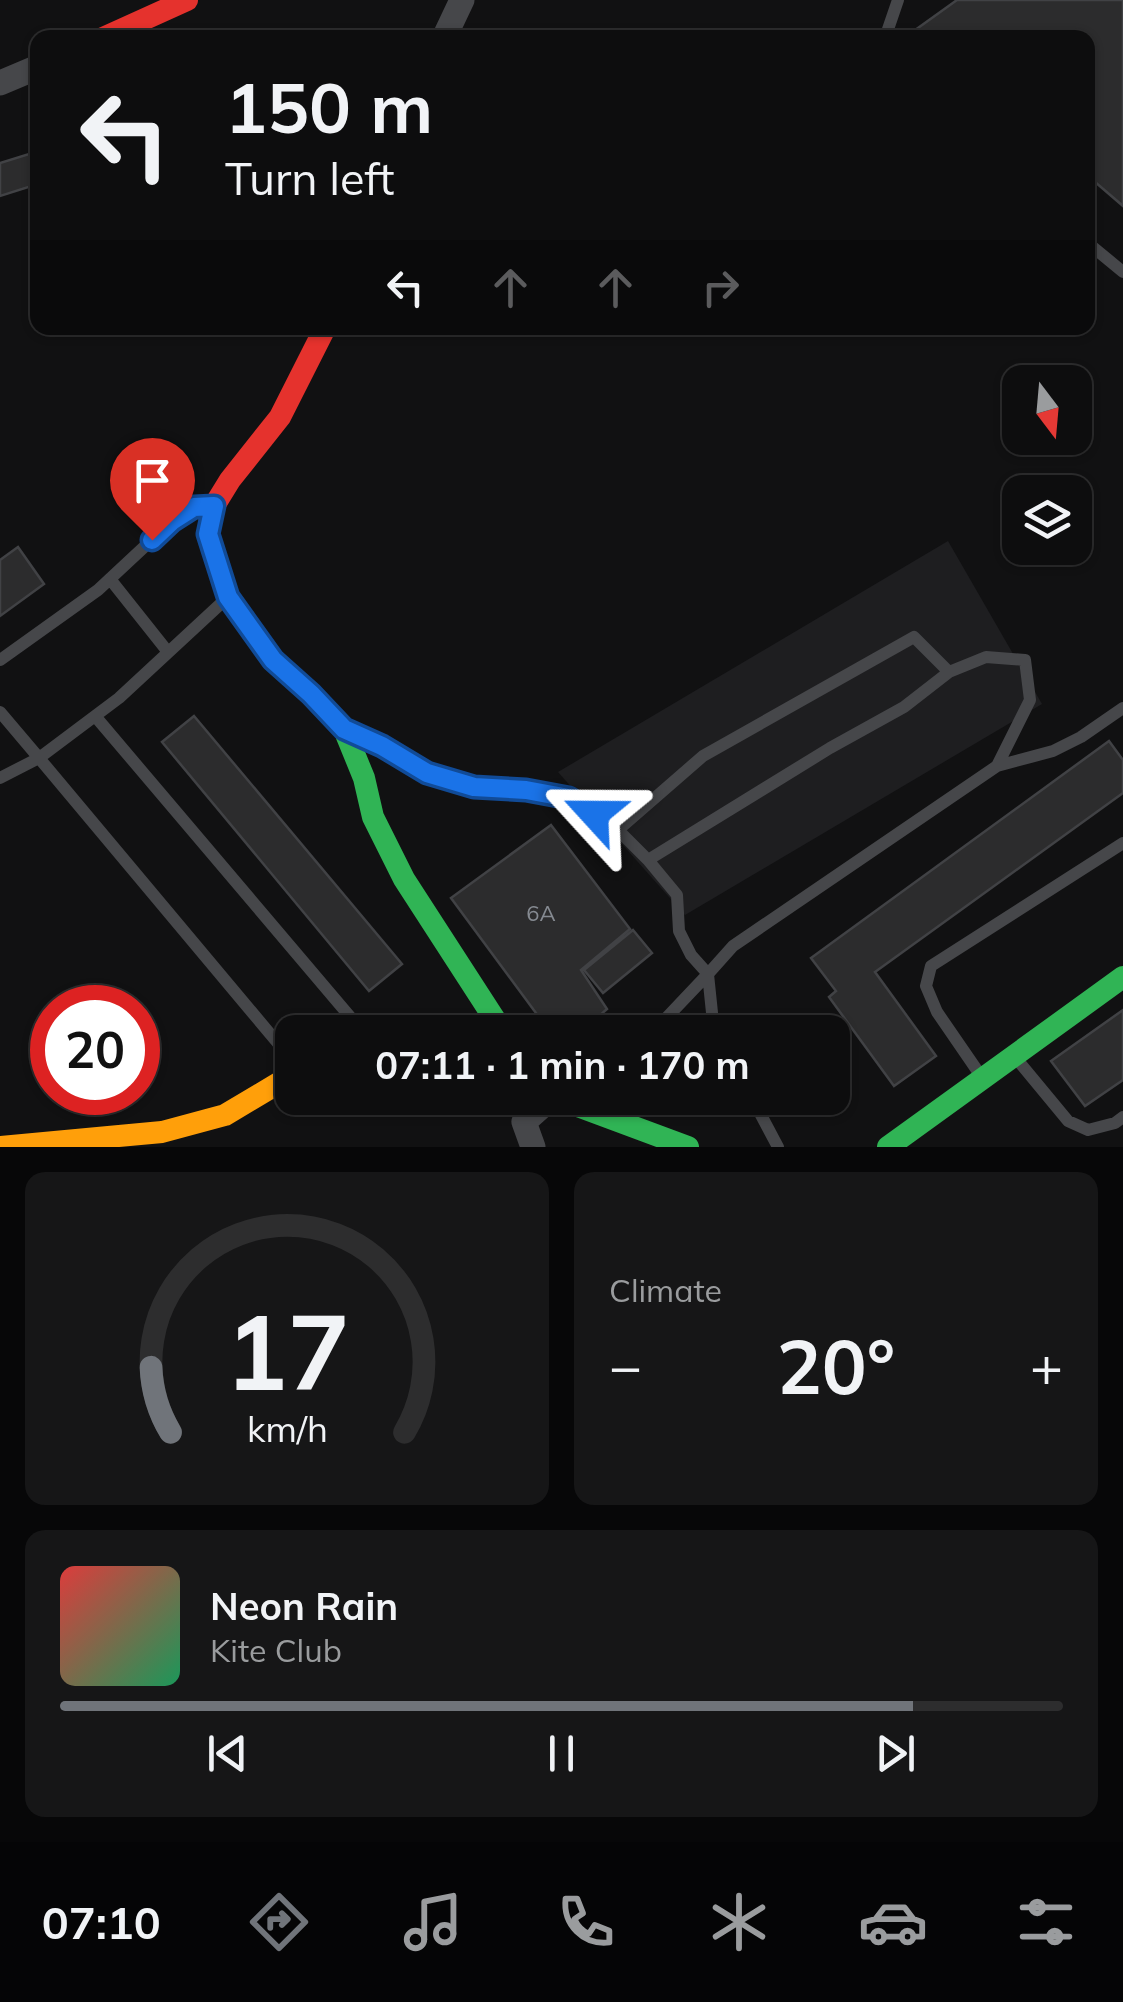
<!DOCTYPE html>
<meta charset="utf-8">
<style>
:root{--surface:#0d0d0e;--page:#161617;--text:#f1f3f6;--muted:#9a9c9e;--line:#2d2d2e;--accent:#70747a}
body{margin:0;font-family:Mulish,sans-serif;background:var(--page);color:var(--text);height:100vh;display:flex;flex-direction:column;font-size:38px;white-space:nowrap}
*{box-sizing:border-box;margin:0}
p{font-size:32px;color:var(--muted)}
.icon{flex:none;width:55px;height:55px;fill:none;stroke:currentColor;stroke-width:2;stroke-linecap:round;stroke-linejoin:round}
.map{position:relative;height:1147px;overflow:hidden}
.details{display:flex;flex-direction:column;gap:25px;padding:25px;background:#070708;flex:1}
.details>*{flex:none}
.hud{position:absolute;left:30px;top:30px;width:1065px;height:305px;border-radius:20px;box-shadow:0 2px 8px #0004,0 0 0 2px var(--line);background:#0d0d0e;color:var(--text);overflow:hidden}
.needle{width:65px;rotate:164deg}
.buttons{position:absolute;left:1002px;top:365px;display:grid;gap:20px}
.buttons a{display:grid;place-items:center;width:90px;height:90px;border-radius:20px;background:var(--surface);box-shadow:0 2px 8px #0004,0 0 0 2px var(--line);font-size:50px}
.speed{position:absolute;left:30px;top:985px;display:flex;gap:20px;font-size:50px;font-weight:700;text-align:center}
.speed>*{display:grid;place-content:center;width:130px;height:130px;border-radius:50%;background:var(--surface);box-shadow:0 2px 8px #0004,0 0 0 2px var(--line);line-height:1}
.speed .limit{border:15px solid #d22;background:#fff;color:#111}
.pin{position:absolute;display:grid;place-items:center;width:85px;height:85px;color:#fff;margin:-102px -42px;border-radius:50% 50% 50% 0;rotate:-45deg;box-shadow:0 0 10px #0007}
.pin .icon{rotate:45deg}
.me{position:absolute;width:110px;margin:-55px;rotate:294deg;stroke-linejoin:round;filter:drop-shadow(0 0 8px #0008)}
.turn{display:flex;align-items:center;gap:35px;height:210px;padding:0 30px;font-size:45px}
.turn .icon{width:130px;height:130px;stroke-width:2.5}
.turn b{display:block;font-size:70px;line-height:85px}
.lanes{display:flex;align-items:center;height:95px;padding:0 30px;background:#0003;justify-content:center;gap:50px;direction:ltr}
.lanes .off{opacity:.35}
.big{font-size:75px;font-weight:700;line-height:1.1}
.details .widget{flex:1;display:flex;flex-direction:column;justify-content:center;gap:15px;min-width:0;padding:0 35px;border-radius:20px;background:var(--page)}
.details .dial{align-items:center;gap:0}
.dial svg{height:260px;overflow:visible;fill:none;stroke:var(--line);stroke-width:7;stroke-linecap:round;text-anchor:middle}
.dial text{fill:var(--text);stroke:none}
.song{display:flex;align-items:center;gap:30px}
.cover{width:120px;height:120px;border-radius:15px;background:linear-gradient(135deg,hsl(0 70% 55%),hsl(150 70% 35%))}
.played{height:10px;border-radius:5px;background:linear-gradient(90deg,var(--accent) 85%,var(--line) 85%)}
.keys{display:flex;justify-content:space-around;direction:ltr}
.heat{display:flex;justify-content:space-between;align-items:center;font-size:55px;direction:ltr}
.details .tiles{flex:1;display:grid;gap:25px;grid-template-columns:1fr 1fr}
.widget:last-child{grid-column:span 2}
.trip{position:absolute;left:275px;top:1015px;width:575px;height:100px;border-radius:20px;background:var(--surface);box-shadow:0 2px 8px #0004,0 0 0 2px var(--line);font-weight:700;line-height:100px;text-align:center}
.tabs{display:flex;height:160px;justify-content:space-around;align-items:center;background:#050506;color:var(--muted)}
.tabs .icon{width:70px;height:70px}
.tabs .on{color:var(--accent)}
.tabs b{font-size:45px;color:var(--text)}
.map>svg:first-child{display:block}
.built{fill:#1e1e20}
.building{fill:#2c2c2d;stroke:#414245;stroke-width:2.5}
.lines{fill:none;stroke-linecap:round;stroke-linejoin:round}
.lane{stroke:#46474a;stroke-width:12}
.street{stroke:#46474a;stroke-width:25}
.fast{stroke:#30b455;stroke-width:22}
.slow{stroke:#ff9f0a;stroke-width:22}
.jam{stroke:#e5322d;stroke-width:22}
.route-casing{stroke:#114b97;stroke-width:25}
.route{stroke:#1a73e8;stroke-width:18}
.labels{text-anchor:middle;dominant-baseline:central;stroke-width:10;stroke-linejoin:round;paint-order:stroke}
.number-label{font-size:22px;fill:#858a91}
</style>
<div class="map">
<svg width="1123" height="1147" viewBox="0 0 1123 1147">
<rect width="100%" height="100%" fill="#111112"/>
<path class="built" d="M948,541L1042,704L685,915L558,772Z"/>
<path class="building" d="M957,0H1123V206L1088,176V38H904Z
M29,154L38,184L0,196V163Z
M18,547L44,584L0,616V560Z
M194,716L402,964L369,991L162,742Z
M1109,741L1123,760V793L875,972L936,1056L894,1086L829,997L836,991L811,958Z
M551,825L630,929L581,970L607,1009L581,1032H550L451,898Z
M633,930L652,953L603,993L584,970Z
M1123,1010V1080L1085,1106L1051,1061Z"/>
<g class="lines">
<path class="lane" d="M885,38L898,0
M1088,243L1123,272
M110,579L168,652
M228,597L119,698L39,758L292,1060
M0,660L98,590L172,521L194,507L211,506
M0,712L39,758L0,778
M95,716L363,1032
M353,733C393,752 429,778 473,787C504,792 535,788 566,798C584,803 602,820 618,830
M997,766L1053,751L1081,737L1123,708
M648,860L677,895L679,931L691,955L708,974L653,1032
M714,1032L708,974L733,946L997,766L1030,700L1025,660L986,657L949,672L904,707L830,748L648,860L618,830L703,756L914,637L949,672
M1015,1057L1068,1121L1088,1130L1115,1123L1123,1117
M981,1076L937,1012L926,986L931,966L1123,843
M752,1098L778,1147"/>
<path class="street" d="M444,38L462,0
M0,83L38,67
M533,1147L524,1122L551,1098"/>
<path class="fast" d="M219,569L228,597L273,660L311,694L344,729L364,778L373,817L404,879L503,1032
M556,1098L688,1147
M888,1147L1123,977"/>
<path class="slow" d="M0,1147L162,1132L225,1115L292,1075"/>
<path class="jam" d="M103,38L187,0
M219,569L208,534L214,506L230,480L280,417L325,328"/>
</g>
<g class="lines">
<defs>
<path id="route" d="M152,540L172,521L194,507L214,506L208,534L228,597L273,660L311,694L344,729L382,746L427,773L474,787L526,790L569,798L594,814"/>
</defs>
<use href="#route" class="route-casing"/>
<use href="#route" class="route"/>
</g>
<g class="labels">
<g class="number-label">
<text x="541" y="913">6А</text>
</g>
</g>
</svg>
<div class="buttons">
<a><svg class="needle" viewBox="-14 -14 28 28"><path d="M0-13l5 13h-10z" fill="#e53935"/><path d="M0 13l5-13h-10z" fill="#9a9c9e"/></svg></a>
<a><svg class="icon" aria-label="layers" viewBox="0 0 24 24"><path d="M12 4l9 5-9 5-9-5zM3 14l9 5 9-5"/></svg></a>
</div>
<div class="speed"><div class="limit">20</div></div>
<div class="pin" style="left:152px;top:540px;background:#d93025"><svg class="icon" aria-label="arrive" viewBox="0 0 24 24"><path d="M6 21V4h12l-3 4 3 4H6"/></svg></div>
<svg class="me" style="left:594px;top:814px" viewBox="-20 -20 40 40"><path d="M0-17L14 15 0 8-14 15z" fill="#1a73e8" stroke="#fff" stroke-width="4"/></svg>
<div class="trip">07:11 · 1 min · 170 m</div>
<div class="hud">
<div class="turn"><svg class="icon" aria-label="left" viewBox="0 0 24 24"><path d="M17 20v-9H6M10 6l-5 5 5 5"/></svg><div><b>150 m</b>Turn left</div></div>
<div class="lanes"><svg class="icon" aria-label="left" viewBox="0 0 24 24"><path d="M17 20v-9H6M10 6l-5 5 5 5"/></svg><svg class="icon off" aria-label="ahead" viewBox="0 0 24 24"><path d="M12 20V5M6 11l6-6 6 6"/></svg><svg class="icon off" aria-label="ahead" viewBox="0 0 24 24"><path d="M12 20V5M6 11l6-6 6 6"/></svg><svg class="icon off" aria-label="right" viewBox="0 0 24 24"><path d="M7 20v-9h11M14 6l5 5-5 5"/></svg></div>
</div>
</div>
<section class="details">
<div class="tiles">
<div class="widget dial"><svg viewBox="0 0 100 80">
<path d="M14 69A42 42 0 1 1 86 69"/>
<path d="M14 69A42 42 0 0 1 8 49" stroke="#70747a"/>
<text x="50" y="56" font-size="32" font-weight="700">17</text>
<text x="50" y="72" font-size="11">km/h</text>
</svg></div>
<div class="widget"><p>Climate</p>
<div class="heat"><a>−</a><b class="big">20°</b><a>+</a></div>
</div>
<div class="widget">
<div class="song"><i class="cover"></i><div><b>Neon Rain</b><p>Kite Club</p></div></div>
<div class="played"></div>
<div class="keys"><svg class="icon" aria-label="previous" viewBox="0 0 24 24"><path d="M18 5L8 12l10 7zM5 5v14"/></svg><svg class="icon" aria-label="pause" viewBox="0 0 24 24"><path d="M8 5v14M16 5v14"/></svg><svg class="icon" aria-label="next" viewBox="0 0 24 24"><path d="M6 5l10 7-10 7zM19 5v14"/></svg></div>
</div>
</div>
</section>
<nav class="tabs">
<b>07:10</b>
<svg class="icon on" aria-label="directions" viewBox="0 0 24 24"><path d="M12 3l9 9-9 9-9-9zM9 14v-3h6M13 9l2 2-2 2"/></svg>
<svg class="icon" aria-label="music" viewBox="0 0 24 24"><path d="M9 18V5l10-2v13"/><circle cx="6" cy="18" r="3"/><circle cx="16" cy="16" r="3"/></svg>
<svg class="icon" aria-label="phone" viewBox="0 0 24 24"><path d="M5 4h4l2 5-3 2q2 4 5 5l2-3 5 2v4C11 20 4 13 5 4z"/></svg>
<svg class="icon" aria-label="climate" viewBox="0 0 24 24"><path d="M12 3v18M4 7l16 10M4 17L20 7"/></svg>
<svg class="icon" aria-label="car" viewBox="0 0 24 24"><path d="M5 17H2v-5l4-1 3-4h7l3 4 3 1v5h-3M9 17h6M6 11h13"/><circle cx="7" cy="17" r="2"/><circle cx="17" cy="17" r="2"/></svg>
<svg class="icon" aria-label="filters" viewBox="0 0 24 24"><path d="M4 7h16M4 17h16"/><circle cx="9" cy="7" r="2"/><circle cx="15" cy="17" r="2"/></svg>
</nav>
